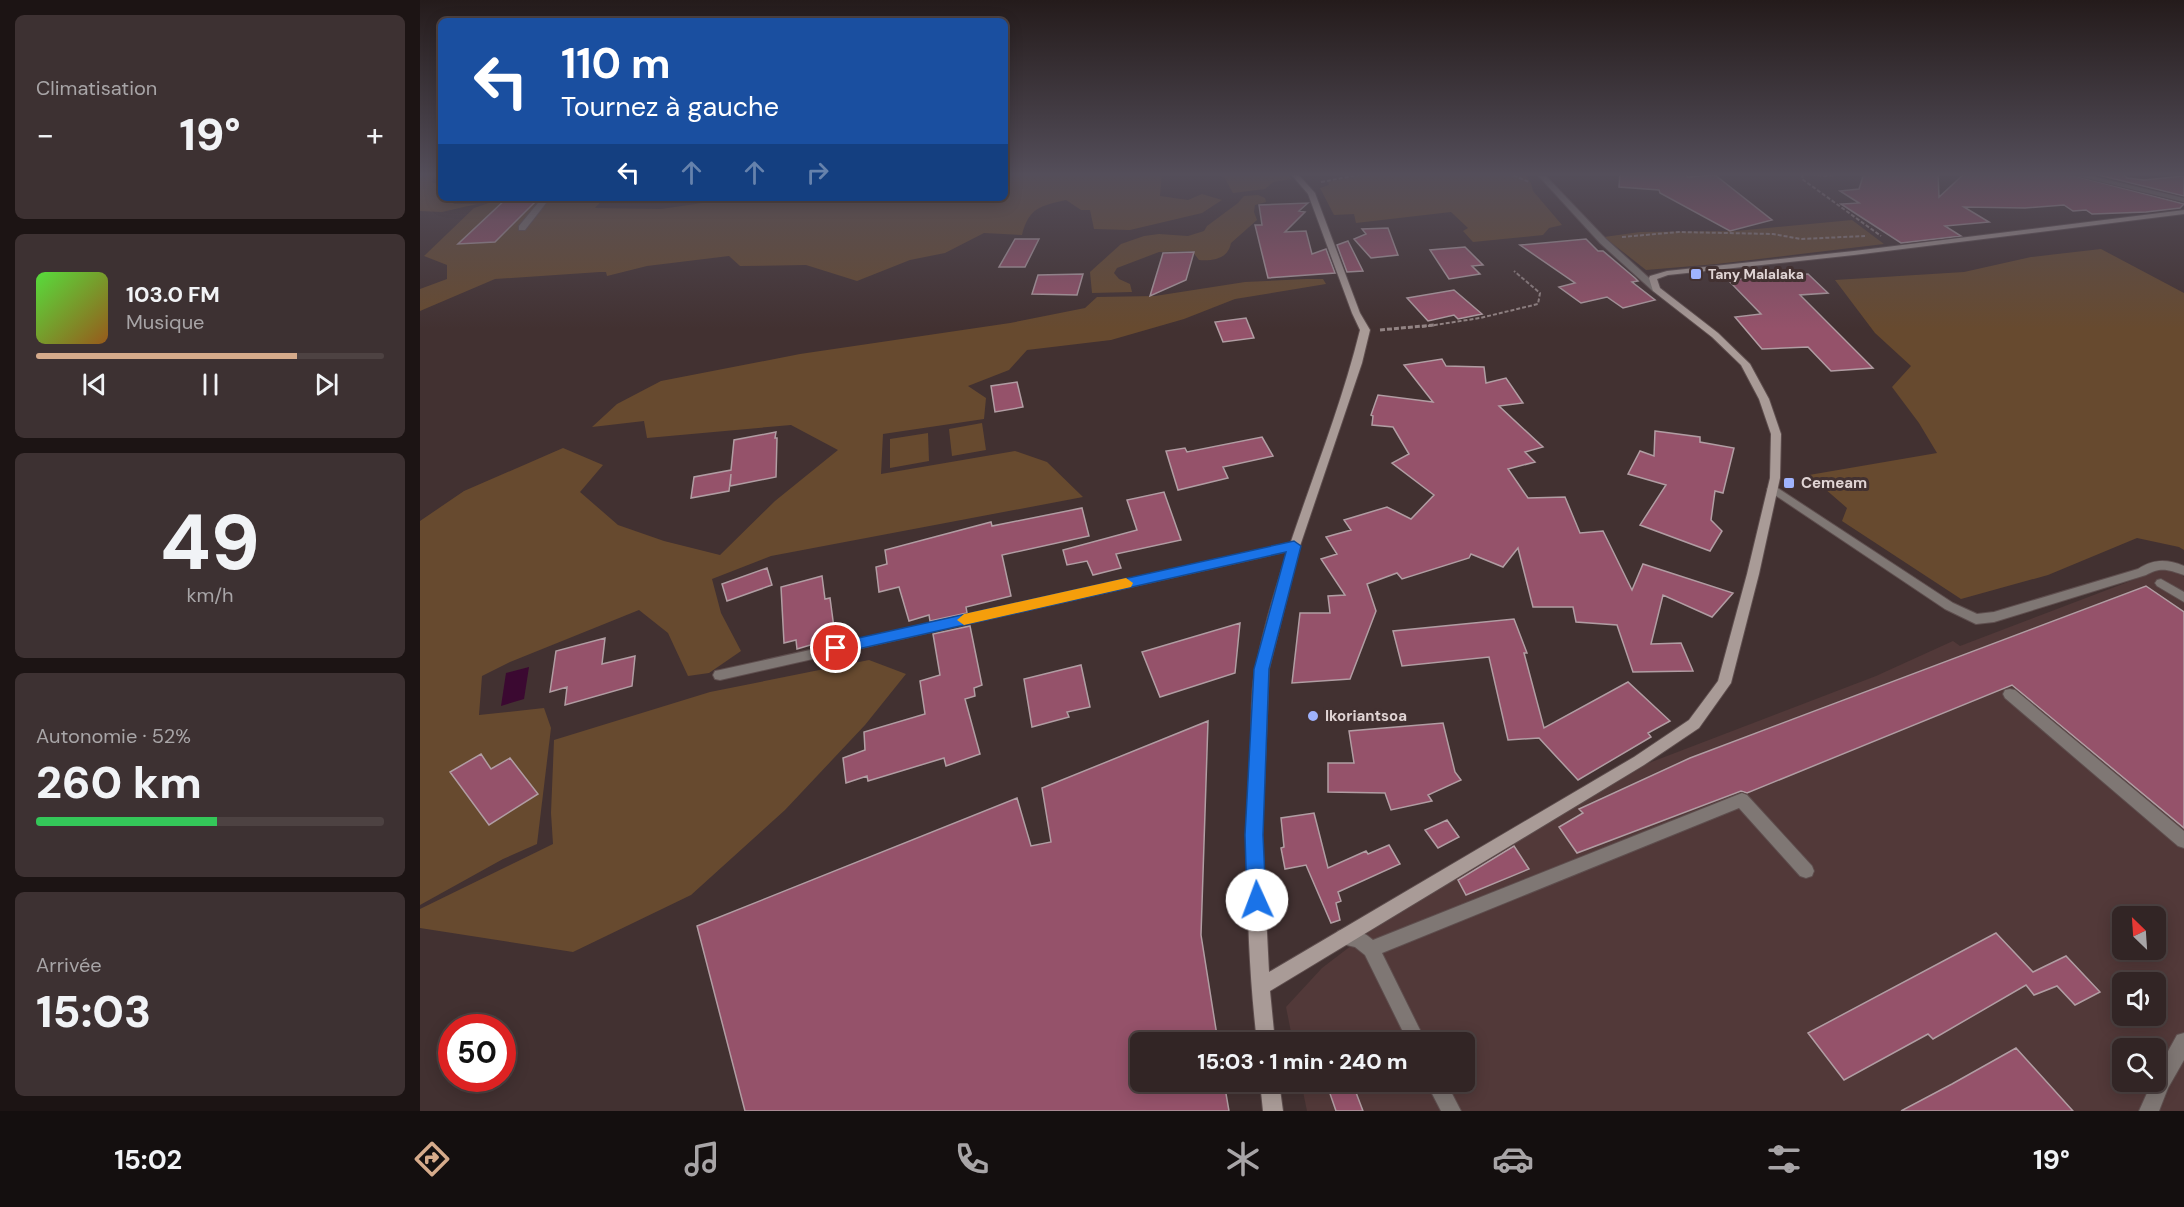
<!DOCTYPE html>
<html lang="fr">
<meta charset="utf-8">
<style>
:root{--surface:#322525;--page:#3d3132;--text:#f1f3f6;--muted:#a8a5a7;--line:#4d4242;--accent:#d6ab8b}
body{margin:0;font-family:"DM Sans",sans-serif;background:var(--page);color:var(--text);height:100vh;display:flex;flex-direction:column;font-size:22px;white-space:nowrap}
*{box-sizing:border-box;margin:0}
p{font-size:20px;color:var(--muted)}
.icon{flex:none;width:33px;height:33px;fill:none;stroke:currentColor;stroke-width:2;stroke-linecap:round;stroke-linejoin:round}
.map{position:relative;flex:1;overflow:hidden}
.side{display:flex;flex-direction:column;gap:15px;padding:15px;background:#1c1414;width:420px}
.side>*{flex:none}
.guide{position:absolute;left:18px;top:18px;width:570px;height:183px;border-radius:9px;box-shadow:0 3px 15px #0003,0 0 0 2px var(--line);background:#1a4fa0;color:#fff;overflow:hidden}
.needle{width:39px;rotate:335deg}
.tools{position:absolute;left:1692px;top:906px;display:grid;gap:12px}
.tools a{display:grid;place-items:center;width:54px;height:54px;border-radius:9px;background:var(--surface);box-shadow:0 3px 15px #0003,0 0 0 2px var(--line);font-size:30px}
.speed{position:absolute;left:18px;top:1014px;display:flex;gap:12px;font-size:30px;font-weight:700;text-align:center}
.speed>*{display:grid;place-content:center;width:78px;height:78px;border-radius:50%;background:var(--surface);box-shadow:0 3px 15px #0003,0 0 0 2px var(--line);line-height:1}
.speed .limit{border:9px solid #d22;background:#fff;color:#111}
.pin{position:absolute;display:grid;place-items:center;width:51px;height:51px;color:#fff;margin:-26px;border:3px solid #fff;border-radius:50%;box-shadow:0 2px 6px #0007}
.me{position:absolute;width:66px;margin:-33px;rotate:358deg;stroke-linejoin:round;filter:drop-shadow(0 0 4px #0008)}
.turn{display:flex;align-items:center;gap:21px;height:126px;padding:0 24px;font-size:27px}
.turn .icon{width:78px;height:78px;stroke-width:2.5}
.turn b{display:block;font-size:42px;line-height:51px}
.lanes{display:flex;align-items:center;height:57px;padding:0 24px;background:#0003;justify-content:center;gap:30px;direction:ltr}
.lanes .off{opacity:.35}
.big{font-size:45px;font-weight:800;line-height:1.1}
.side .tile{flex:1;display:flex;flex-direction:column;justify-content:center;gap:9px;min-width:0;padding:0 21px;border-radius:9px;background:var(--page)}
.side .dial{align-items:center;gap:0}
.dial b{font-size:78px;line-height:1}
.song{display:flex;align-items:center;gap:18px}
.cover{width:72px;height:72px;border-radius:9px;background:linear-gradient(135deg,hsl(110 70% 55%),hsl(30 70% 35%))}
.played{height:6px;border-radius:3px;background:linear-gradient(90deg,var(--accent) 75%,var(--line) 75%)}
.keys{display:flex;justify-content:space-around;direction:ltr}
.heat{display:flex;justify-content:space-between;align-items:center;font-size:33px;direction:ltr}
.charge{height:9px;border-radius:4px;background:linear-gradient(90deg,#34c759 52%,var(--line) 0)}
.trip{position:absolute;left:710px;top:1032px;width:345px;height:60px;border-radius:9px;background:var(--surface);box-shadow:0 3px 15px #0003,0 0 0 2px var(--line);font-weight:800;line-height:60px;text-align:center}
.dock{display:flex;height:96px;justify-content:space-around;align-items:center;background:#140f0f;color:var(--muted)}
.dock .icon{width:42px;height:42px}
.dock .current{color:var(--accent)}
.dock b{font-size:27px;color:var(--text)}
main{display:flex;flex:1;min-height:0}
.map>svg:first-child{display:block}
.built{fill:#523939;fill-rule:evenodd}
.green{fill:#674a2f}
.water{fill:#3b0931}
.building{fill:#95526a;stroke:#b19da3;stroke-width:1.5}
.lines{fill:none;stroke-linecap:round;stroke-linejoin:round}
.lane-casing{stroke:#5e4e4e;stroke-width:2}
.street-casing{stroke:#5e4e4e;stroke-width:2}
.secondary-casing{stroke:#5e4e4e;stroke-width:2}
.path-far1{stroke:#938484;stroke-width:2;stroke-dasharray:4 2;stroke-linecap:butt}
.path{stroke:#938484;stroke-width:3;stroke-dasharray:5 2;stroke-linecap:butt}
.lane{fill:#7f7774;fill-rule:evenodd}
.street{fill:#7f7774;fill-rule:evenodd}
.secondary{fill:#a99b97;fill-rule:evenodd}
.route{fill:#1a73e8;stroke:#114b97;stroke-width:1.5}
.slow{fill:#f59e0b}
.poi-dot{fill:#9fb3fd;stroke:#423131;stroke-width:2}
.labels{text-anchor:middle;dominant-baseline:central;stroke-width:6;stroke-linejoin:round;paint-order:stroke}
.far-poi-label{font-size:14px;font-weight:bold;fill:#e0d4d4;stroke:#423131;text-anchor:start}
.poi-label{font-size:15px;font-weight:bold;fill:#e0d4d4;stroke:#423131;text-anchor:start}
</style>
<main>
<section class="side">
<div class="tile"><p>Climatisation</p>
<div class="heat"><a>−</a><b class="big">19°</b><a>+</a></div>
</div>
<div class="tile">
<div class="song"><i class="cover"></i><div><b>103.0 FM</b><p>Musique</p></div></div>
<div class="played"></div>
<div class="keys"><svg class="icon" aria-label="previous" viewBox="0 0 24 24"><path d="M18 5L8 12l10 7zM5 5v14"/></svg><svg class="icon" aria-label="pause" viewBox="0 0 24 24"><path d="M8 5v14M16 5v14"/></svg><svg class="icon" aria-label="next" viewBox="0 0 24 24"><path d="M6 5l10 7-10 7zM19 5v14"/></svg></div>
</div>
<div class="tile dial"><b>49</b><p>km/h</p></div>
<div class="tile"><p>Autonomie · 52%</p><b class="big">260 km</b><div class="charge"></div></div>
<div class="tile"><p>Arrivée</p><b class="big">15:03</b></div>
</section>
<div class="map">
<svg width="1764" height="1111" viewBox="0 0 1764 1111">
<rect width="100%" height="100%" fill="#423131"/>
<path class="built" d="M1750,566L1764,577V1111H887L881,1082H1044V1042H873L866,1007L902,968L957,926L1221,766L1456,676L1533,641L1540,646ZM1702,916H1736V950H1702ZM1702,982H1736V1016H1702ZM1702,1048H1736V1082H1702Z"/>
<path class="green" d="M585,173H742L740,196L768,200L782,194L802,200L782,213L710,230L674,229L670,210H661L646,200C621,206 609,207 602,235L564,233L525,253L490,260L437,281L386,265L320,266L309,256L227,266L187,276L186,272H180L75,279L0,311V289L27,279V265L4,256L54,208L84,198H184L175,208L241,209L317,198H585Z
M788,173H864L872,179L853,182L845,189L813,193L804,177Z
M957,173H1104L1111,183L1113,191L1142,225L1129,228L1123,235L1053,242L1043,231L1048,228L1031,212L936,223L934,214L914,215L900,188L909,185L908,182Z
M13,174L18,175L11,182L21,185V198H30L34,204H57L22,212L0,211V177Z
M838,195L845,198L846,202L835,205L834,212L837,220L811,243C808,259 793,261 779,260L772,251L739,252L697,268L694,273L699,279L710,284L712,292L672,293L670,272L701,244L724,236L739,234L768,236L784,231L787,226L818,203L824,196Z
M1432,220L1464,244L1297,264L1226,270L1184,237L1220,232L1316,231Z
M1681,249L1764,293V550L1759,547L1717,538L1628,575L1541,599L1422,521L1427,508L1389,475L1517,453L1499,423L1472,387L1491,366L1455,333L1415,280L1544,272L1611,257Z
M886,279H903L906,284L815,299L764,319L691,340L607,350L589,370L548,386L566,398L564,419L463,434L461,474L595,451L627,462L663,497L351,556L292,579L301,613L321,651L289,673L268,676L248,633L219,610L90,662L62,676L59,715L124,708L131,728L117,844L83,859L0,905V521L44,491L143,448L183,465L160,492L198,525L244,541L300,555L355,501L418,450L371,425L227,438L224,421L172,427L197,404L241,381L380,354L590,323L665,308L677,297L735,296L825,282Z
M562,423L566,450L532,456L529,429Z
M508,433L509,461L470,468V439Z
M449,660L486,674L445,725L365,810L271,895L153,952L0,928V909L133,844L131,813L134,740L290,692Z"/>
<path class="water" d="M109,667L104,699L81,706L86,673Z"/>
<path class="building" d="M1200,173H1264L1268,177L1295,175L1352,220L1310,231L1240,193L1239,190L1199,187Z
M1444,173H1518L1519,197L1545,173H1644L1764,204L1760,208L1726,212L1672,214L1666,210L1653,211L1644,205L1605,208L1544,207L1569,222L1525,226L1541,236L1481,243L1421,204L1439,203L1420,191L1439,189Z
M1670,173H1703L1707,178L1724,180L1764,176V196Z
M87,198H119L75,242L38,244Z
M888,203L879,211L885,212L865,232L886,231L892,254L906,249L915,273L848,278L835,225H842L839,205Z
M968,228L978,255L951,258L934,239L946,234L942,229Z
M595,239H619L605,267H579Z
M1166,239L1178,251H1183L1215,278L1218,281L1212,282L1235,300L1203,308L1187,297L1161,303L1139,287L1155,283L1100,245Z
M928,241L943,271L927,272L917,245Z
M1045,247L1063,265L1052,266L1060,274L1029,279L1010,250Z
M774,252L766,280L730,296L743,253Z
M663,274L657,295L612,294L618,275Z
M1388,274L1408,293L1380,295L1453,368L1411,371L1388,347L1342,349L1315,317L1341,314L1308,280Z
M1034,290L1062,314L1038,319L1034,315L1008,321L987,298Z
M826,318L834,338L803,342L795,322Z
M1022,359L1026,366L1064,367L1066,383L1086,378L1103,403L1079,406L1123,447L1105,452L1115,462L1088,469L1108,498L1145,497L1160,533L1183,531L1212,590L1223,564L1313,593L1292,617L1243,595L1231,644L1261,643L1273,671L1213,672L1197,625L1156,622L1153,607H1113L1098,548L1083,567L1051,554L1049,558L982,579L977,573L947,584L956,611L930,679L872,683L880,613H910L908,596L925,595L901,559L917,554L906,537L931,530L924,520L967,507L991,519L1014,495L972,463L989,454L973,427L952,425L953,416L951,415L958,395L1013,402L984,365Z
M597,382L603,407L575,412L571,386Z
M1235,431L1280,437V442L1314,448L1303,493L1295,491L1291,520L1302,531L1290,551L1220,525L1246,485L1208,474L1220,451L1234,456Z
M356,432L355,438H357L356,477L310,486L311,474L309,491L271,498L274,477L311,470L314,440Z
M842,437L853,456L803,467L808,478L758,490L746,451L765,448L767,452Z
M744,492L761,540L696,554L701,568L673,575L667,561L647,565L643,550L717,530L707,500Z
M662,508L669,536L582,555L591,596L546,607L547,613L510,621L509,615L489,621L479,587L459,592L456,567L467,564L465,550L571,522L572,526Z
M347,568L352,585L307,601L302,584Z
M402,576L405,599L410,598L414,628L403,632L404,641L377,649L376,640L364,643L361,587Z
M1726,586L1764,612V828L1592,685L1327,793L1321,791L1157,853L1139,827L1163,813L1159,809L1270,758Z
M1094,619L1107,653H1104L1124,728L1208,682L1250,721L1228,733L1231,737L1158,780L1119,738L1088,740L1069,657L982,666L973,631Z
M820,623L815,673L740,697L722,652Z
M550,626L562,685L554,688L555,696L545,699L560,754L526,766L524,758L448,781L447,776L426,783L423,758L445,750L444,732L505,714L500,681L520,675L513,634Z
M185,638L182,664L215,656L212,686L145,705L147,687L130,692L136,651Z
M661,665L670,707L647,712L649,717L612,727L604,679Z
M788,721L781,935L798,1042H720V1082H804L809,1111H325L277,926L597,798L611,846L631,842L622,788Z
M1023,723L1035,772L1041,780L1008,795L1012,801L971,810L965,793L908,792V763H934L929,731Z
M61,754L71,769L90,758L118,794L69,825L30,772Z
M894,813L908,868L946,851L948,854L969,845L980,864L918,892L921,901L916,903L920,920L911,923L886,865L865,869L861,848L864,847L861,818Z
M1027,820L1039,837L1018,848L1005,830Z
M1094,846L1109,869L1046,895L1038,880Z
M1576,933L1613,972L1646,956L1680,992L1655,1005L1637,986L1614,995L1606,985L1513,1039L1508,1034L1424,1080L1388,1033Z
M1596,1048L1653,1111H1481L1532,1084Z
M906,1082H932L943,1111H916Z"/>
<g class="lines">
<defs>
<path id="lane" d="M122,198H130L105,230H99V226Z
M1353,485L1533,603L1557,614L1574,612L1718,569C1733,559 1747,559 1764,566V575C1749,570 1741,566 1726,575L1574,622L1556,624L1525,609L1349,491L1347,489Z
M1741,579L1764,592V602L1737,586L1735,583L1737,580Z
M1590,689L1595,690L1764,831V848L1758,846L1585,698L1583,694L1585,690Z
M1322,793L1327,795L1392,866L1394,871L1392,876L1386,878L1380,876L1319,808L962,953L1006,1042H988L945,955L935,947L918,943L915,937L918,931C931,926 943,931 953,940Z
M1764,1033V1060L1748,1088L1739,1111H1719L1732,1082H1736V1073L1757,1035Z
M1006,1082H1026L1041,1111H1021Z"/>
<path id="street" d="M0,173H9L0,177Z
M1116,173H1123L1186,239L1239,287V291H1233L1180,243Z
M1646,173H1659L1764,198V202Z
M874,542L878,543L880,546L878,549L300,680L295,679L293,675L295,671L300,670Z"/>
<path id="secondary" d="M870,173H877L895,193L940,313L950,330L942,363L880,546L849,669L842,835L849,972L1214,757L1269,720L1298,681L1327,574L1350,478L1351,434L1339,399L1321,365L1292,337L1233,291L1229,278L1230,276L1247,271L1434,251L1764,210V214L1434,255L1248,275L1237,279L1240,288L1298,333L1330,364L1349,399L1361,434L1360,478L1339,574L1311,683L1279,728L1224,765L850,991L855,1042H837C826,948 825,848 831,753C832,726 830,693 836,667C859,551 912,444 940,330L932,313L888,194Z
M840,1082H859L863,1111H843Z"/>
</defs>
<use href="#lane" class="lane-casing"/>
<use href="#street" class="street-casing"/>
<use href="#secondary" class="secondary-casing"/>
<path class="path-far1" d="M1088,173L1109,182
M1431,173L1406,176L1383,174L1382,179L1461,236
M901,182L950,173
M1202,237L1259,232L1353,234L1381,239L1445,236
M1002,327L1060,318L1118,304L1120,293L1094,271"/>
<path class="path" d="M960,330L1014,325"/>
<use href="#lane" class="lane"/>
<use href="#street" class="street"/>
<use href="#secondary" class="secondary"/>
</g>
<linearGradient id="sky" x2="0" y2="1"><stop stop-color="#241b1b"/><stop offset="0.53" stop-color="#544e5a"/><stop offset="1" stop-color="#544e5a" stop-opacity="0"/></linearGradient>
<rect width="1764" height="329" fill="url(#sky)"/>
<path class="route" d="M874,541L881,546L849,669L843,835L846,900L844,906L837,909L830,906L827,900L825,835L834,669L866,552L416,654L411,652L409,648L411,644L416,643Z"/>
<path class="slow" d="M706,578L713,583L711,587L544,625L537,620L544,614Z"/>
<g class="poi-dot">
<rect x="1270" y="268" width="12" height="12" rx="3"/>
<rect x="1363" y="477" width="12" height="12" rx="3"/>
<circle cx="893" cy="716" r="6"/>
</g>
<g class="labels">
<g class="far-poi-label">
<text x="1288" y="274">Tany Malalaka</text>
</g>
<g class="poi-label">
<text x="1381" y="483">Cemeam</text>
<text x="905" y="716">Ikoriantsoa</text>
</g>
</g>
</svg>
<div class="tools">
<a><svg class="needle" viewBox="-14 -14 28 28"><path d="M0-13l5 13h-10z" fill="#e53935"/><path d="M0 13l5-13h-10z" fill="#a8a5a7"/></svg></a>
<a><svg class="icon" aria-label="sound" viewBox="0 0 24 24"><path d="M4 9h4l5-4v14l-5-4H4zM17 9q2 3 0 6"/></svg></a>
<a><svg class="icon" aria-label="search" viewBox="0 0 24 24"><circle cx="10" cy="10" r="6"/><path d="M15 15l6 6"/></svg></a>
</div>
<div class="speed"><div class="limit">50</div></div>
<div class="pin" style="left:416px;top:648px;background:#d93025"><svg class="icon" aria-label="arrive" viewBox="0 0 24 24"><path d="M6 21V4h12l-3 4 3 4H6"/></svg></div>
<svg class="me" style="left:837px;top:900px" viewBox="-20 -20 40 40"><circle r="19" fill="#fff"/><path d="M0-13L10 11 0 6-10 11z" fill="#1a73e8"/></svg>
<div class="trip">15:03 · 1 min · 240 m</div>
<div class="guide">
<div class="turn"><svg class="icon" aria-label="left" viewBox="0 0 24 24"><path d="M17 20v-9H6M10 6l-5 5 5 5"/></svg><div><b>110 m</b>Tournez à gauche</div></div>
<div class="lanes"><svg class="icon" aria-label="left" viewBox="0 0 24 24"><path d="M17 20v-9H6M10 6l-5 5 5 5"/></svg><svg class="icon off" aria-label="ahead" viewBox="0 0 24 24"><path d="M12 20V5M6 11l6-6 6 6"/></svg><svg class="icon off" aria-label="ahead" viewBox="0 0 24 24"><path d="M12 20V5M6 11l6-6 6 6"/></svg><svg class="icon off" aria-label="right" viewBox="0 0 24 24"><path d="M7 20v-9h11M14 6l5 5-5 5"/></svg></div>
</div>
</div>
</main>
<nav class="dock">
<b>15:02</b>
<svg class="icon current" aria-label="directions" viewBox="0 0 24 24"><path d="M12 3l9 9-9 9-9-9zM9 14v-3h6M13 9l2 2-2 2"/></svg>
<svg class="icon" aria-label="music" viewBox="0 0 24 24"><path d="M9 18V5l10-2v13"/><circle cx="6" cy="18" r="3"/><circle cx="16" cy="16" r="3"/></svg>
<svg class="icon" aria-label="phone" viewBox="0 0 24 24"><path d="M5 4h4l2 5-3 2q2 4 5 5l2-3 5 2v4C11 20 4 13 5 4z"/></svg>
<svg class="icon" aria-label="climate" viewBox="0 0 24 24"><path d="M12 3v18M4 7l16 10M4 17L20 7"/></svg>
<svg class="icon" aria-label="car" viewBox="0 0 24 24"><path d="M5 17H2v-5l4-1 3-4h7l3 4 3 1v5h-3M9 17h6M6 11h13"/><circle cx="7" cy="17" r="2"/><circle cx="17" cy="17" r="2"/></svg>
<svg class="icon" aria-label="filters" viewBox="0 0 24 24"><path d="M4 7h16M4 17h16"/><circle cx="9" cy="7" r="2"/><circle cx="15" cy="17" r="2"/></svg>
<b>19°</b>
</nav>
